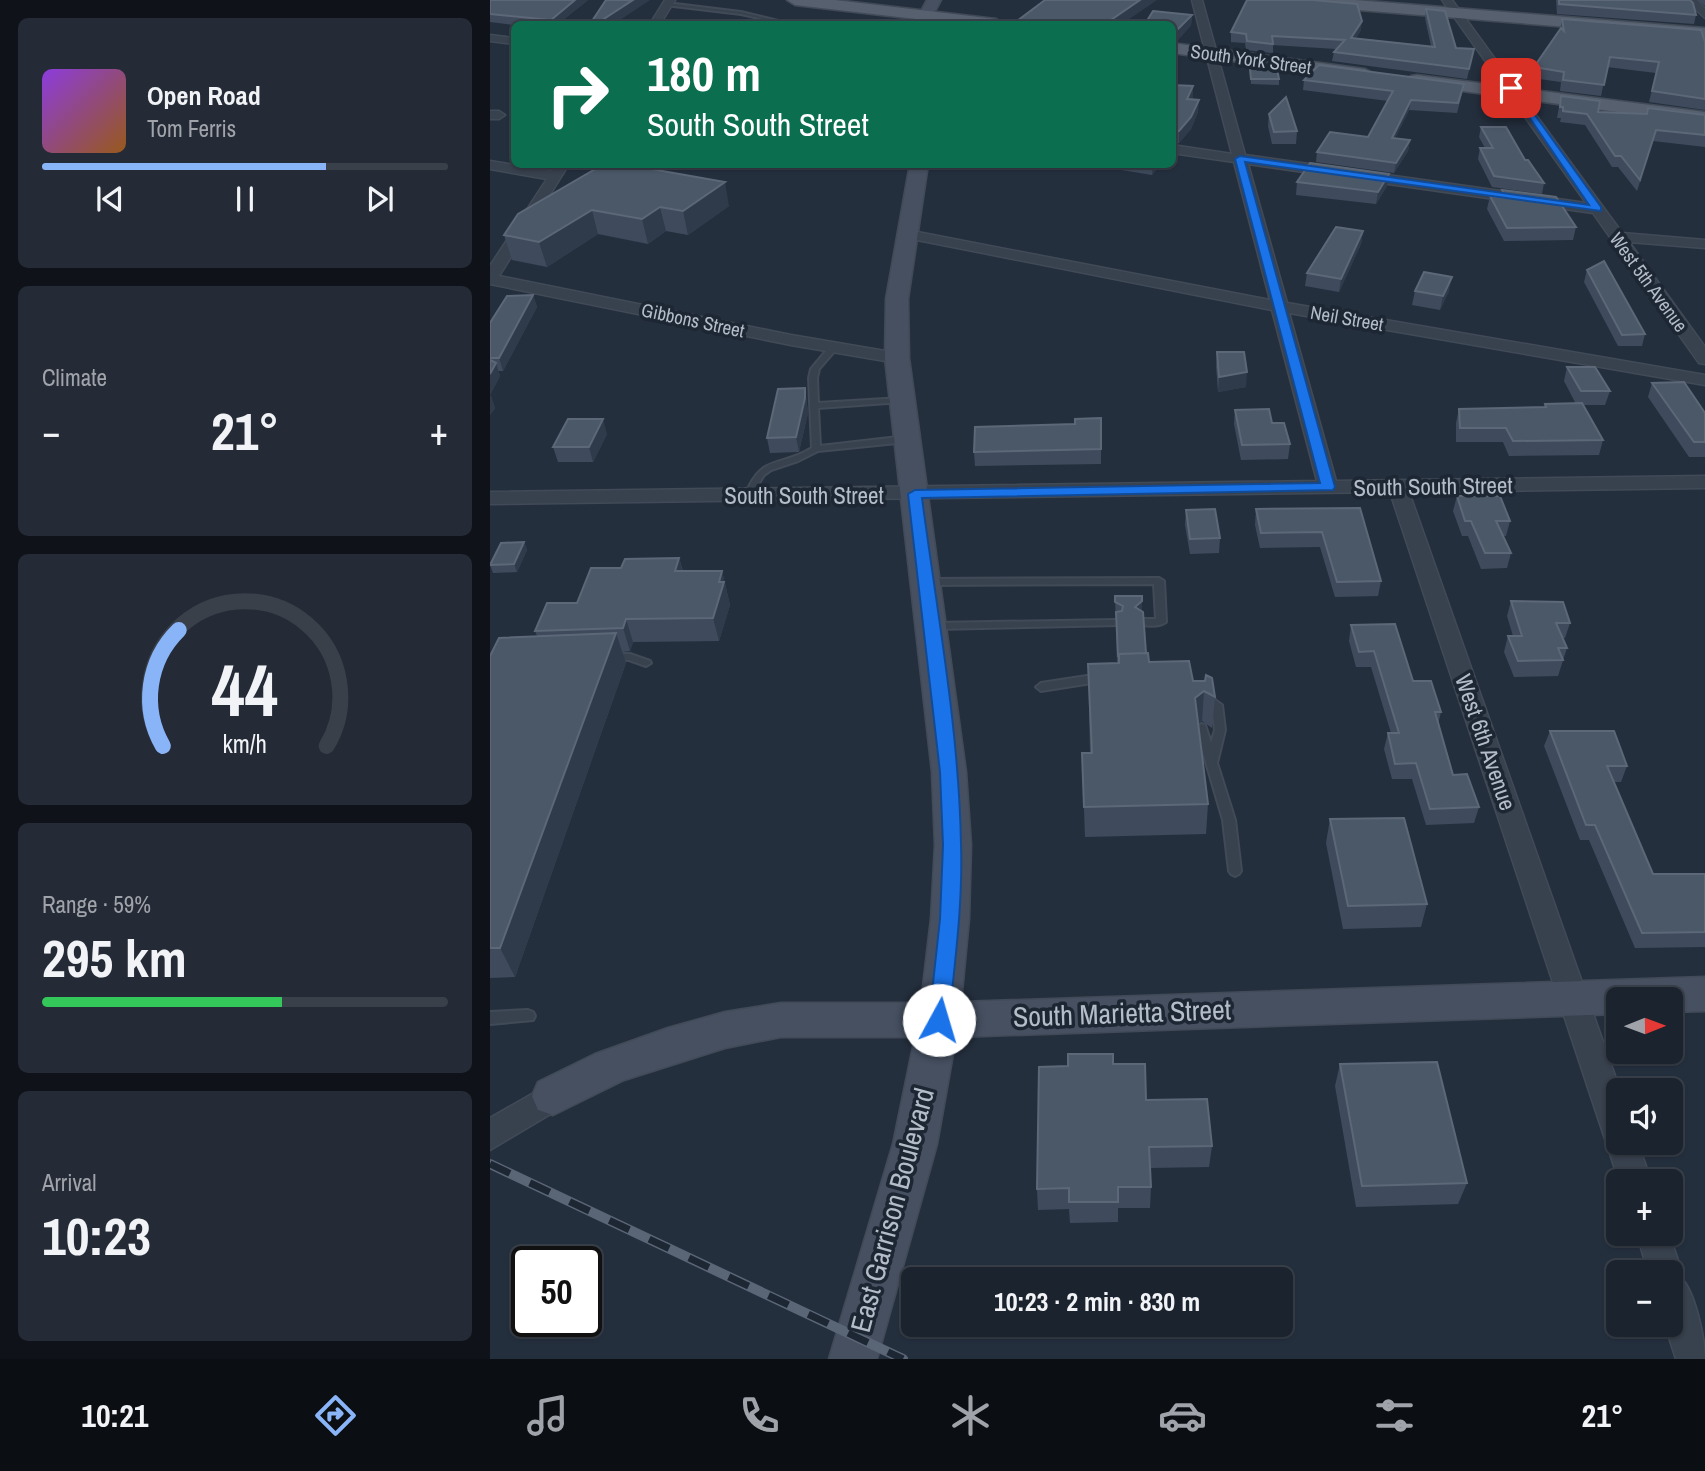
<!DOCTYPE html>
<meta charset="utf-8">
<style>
:root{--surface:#1b232e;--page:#242b36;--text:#f1f3f6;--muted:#a0a4aa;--line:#39404a;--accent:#8ab4f8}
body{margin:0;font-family:"Archivo Narrow",sans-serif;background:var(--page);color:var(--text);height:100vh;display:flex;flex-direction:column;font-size:26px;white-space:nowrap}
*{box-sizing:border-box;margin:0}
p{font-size:23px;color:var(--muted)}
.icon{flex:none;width:38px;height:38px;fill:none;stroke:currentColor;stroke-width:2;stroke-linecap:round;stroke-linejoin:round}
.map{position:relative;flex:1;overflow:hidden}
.drawer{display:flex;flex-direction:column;gap:18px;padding:18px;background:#0f1319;width:490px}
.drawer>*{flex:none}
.hud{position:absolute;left:21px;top:21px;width:665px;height:147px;border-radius:10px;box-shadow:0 2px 5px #0004,0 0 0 2px var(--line);background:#0b6e4f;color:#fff;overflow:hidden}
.needle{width:46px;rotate:89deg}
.fabs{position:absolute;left:1116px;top:987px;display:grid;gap:14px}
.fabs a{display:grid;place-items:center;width:77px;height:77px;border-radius:10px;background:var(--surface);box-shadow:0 2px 5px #0004,0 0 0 2px var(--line);font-size:35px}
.speed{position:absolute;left:21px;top:1246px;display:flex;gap:14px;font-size:35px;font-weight:700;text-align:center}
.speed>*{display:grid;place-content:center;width:91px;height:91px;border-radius:50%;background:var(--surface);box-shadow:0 2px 5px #0004,0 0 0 2px var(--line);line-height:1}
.speed .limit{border:4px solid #111;border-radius:10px;background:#fff;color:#111}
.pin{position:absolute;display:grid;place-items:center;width:60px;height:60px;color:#fff;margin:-30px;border-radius:14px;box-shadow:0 4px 10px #0006}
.me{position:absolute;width:77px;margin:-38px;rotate:6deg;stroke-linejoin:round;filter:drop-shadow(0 0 5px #0008)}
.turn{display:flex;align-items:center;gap:24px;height:147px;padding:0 21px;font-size:32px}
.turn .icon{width:91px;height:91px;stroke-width:2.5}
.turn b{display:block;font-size:49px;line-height:60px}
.big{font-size:52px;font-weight:700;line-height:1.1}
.drawer .widget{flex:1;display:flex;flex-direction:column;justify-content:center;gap:10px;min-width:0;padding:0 24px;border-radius:10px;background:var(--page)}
.drawer .dial{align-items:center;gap:0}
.dial svg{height:182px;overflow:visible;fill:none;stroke:var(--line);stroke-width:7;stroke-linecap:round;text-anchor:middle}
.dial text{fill:var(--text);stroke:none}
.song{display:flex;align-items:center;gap:21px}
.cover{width:84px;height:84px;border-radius:10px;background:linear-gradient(135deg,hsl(270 70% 55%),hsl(30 70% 35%))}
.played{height:7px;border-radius:4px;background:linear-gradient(90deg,var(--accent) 70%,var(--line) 70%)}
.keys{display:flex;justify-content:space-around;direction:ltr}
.heat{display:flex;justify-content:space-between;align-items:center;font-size:38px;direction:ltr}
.charge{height:10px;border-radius:5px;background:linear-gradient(90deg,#34c759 59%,var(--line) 0)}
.trip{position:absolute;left:411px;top:1267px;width:392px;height:70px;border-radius:10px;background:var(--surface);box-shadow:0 2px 5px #0004,0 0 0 2px var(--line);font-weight:700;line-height:70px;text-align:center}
.dock{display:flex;height:112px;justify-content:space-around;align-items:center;background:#0b0e12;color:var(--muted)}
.dock .icon{width:49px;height:49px}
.dock .current{color:var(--accent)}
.dock b{font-size:32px;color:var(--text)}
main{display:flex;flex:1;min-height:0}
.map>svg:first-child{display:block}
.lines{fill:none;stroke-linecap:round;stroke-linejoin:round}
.service-casing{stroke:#414a57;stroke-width:4}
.minor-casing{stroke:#414a57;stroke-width:3}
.secondary-casing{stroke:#414a57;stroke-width:3}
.primary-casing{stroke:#414a57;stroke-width:3}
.service{fill:#38414e;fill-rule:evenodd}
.minor{fill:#38414e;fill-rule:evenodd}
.secondary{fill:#465061;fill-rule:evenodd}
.primary{fill:#56606e;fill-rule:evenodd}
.rail-casing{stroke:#5a6575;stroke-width:10}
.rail{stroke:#1d2633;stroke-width:7;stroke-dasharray:22;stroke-linecap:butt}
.wall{fill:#3f4b5c}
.shaded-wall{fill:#2f3b4b}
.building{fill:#4b5868;stroke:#5c6777;stroke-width:2}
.route{fill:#1a73e8;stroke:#114b97;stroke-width:2}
.labels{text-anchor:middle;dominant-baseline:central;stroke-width:7;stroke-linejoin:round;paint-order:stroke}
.far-street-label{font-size:19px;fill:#b4bcc9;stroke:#1d2633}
.street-label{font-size:23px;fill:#b4bcc9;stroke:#1d2633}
.near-street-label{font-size:28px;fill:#b4bcc9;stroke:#1d2633}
</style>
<main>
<section class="drawer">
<div class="widget">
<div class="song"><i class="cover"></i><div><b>Open Road</b><p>Tom Ferris</p></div></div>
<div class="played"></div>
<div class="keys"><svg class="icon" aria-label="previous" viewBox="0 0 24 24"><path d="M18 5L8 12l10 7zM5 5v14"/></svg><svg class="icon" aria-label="pause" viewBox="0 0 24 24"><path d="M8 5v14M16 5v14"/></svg><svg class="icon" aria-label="next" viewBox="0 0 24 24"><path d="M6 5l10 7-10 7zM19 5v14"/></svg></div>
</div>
<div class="widget"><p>Climate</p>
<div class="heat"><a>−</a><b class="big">21°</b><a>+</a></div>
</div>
<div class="widget dial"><svg viewBox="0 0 100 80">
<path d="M14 69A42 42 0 1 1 86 69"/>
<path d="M14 69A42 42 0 0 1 21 18" stroke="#8ab4f8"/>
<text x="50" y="56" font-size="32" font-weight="700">44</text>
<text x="50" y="72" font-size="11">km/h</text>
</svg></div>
<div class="widget"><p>Range · 59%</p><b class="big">295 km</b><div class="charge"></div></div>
<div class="widget"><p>Arrival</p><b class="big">10:23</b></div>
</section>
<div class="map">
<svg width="1215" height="1359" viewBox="0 0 1215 1359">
<rect width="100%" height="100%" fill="#242f3e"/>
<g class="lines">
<defs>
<path id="service" d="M177,3L251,12L301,24H295L251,14L175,5Z
M341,345L348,347L329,369L327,378L328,403L412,398L416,400L412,402L328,408L330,446L417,436L421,439L417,442L328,451L308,461L281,470L274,475L269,483L262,498H256L255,496C271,453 290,468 322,448L319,378L321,369Z
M669,578L674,581L676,622C670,627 653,627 647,622L652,619H666L664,584L438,585L433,582L438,579Z
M625,620L629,621L630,623L629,625L444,629L439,626L444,623Z
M122,654H140L160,661L161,663L156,666L139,660L118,659L117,657Z
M610,674L614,675L615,678L614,681L551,691L546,687L551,683Z
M714,692L732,705L735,730L727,763L745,820L751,871L749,874L745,876L741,874L739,871L733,820L706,728L711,724L715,725L721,743L725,730L722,707L709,696Z
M38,1010L43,1012L45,1016L43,1020L0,1024V1012Z"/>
<path id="minor" d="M175,0H185L170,24H160Z
M702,0H712L755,155L1096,203L952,0H962L1132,233L1215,240V248L1139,242L1215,347V364L1209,363L1103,213L758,164L797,303L1215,375V385L799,313L846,481L1215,476V488L919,492L1130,1090L1129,1143H1148L1161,1181H1129L900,492L0,504V492L827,481L782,310L417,238L410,234L417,230L780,300L744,162L682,153V145L742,154Z
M1196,0H1207L1215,9V18Z
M0,35L24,38V44L0,41Z
M0,111H9L15,115L9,119H0Z
M0,161L62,171L66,164H79L9,276L301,335L407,353L415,358L407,363L301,345L0,284V266L57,179L0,169Z
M63,1082L74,1086L78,1096L74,1106L0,1150V1118Z
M1147,1234H1179L1192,1272L1190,1277C1205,1290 1215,1339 1215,1359H1186L1175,1325H1181V1272H1158Z"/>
<path id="secondary" d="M437,0H451L443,15V24H429V15Z
M420,164H438L418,299L419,358L476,772L481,845L479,919L471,1002L1215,977V1011L1181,1012V999H1129V1014L466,1037L447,1144L387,1359H339L403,1144L425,1037H291L235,1048L134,1080L63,1115L48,1110L42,1096L48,1082L105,1054L178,1028L235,1012L291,1003H431L441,919L445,845L442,772L395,358L396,299Z"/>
<path id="primary" d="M297,0H345L506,19L514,24H469L305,5Z
M798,0H865L1215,28V38L806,5Z
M682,43L875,69L884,74L875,79L682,53Z
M927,75L1215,112V124L921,84L918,80L921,76Z"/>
</defs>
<use href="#service" class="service-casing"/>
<use href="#minor" class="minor-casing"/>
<use href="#secondary" class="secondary-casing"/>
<use href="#primary" class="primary-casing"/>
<use href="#service" class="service"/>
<use href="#minor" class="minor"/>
<use href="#secondary" class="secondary"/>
<use href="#primary" class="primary"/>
<defs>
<path id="rail" d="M0,1164L413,1359"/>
</defs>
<use href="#rail" class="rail-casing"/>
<use href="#rail" class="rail"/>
</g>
<path class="wall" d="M0,0H98L68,24L24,25L0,22Z
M1066,0H1200L1206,15L1204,24L1067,14Z
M1208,0H1215V6Z
M936,9L966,48L984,49L977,79L842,61L844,52L846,49L783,45V53L756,50L755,43L741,42V32L871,30L866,38L941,46L935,18Z
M702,15L701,25L687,41H682V24Z
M1072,19L1215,42V110L1159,102L1166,73L1117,67L1111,96L1070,91L1071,82L1042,78L1044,67L1070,30Z
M759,60L789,79V85L761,84Z
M814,80L972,94L967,113L919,110L905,138L920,140L918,151L904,173L826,162L827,152L878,137L898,101L813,90Z
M682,85L703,98L702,100L708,112L701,129L689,143H682Z
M1071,96L1108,112L1157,114L1215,115V147L1163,141L1147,191L1128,167H1122L1095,125L1070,122L1071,118H1067Z
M779,114L807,131L806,144H782L778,126Z
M991,127L1035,160L1054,183L1052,194L1002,187L988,159L990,148H995L989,137Z
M114,164L239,206L198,235L176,231L158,244L108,234L57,267L22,260L14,235Z
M631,164H671L662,175L631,170Z
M807,182L897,186L886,204L806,195Z
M1012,190L1086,227L1083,240L1014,241L997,209L1000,196L1010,197Z
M873,231L871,244L849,292L815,286L817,273Z
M1097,270L1155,334L1152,346H1128L1094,282Z
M925,291H959L950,310L922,305Z
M43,295L47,307L13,371H8L10,376L0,395L5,408L0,415V323Z
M727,352L756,387L728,392L726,366Z
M1077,367L1120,391L1115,405H1093L1113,440L1109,455L1019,456L1013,442H966V423L969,409L1054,407L1055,404H1086L1074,381Z
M1162,383L1215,413V457H1199L1158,397Z
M315,388L318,413L309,452L280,453L277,438Z
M745,410L782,423L800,444L798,459L751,460L744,424Z
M611,418V464L485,466L484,452Z
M117,434L103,462H68L63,447Z
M967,496L1020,521L1016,536H1013L1021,553L1017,568L991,569L978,536H972L963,511Z
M870,508L891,581L888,596L845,597L830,547L770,548L765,525L766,509Z
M696,510L730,538L729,553L700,554L695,525Z
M34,542L37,550L27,572L3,573L0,565Z
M189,558L193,571H232L240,605L229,641L143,642L140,651L132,652L136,663L25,977L0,978V656L47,636L45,631L87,603L131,568Z
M625,596L652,611L656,653L659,662L703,681L725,697L722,728L712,721L708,724L718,804L716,834L595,837L592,753H600L598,664L627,663Z
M1021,601L1080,623L1075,638H1073L1077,648L1068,676L1024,677L1014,652L1018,636H1023L1017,616Z
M861,625L923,681L951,712L948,724L963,775L989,807L984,823L936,825L922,779H902L894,749L898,733H901L881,667H866L859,641Z
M1060,731L1137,766L1131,782H1124L1163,874H1215V947L1145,948L1099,840H1090L1054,746Z
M840,819L937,904L931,927L853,929L836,843Z
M623,1064L656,1100L722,1146L719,1167L660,1168L661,1187L660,1208H628V1222L580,1223L579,1209L548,1210L547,1189Z
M850,1064L977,1183L968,1204L866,1207L845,1086Z"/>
<path class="shaded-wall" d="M85,0H98L68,24H62L61,20Z
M143,0H160L124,24H106Z
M650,0H667L632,24H615Z
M702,15L701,25L687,41V30Z
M872,21L871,30L860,47L861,38Z
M703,86V98L697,111V99Z
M709,100L708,112L701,129L689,143V131Z
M921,100L919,110L900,148L902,138Z
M920,140L918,151L904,173L906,163Z
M663,164H671L662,175Z
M899,174L897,186L886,204L888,192Z
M235,182L239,206L198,235L193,211Z
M170,207L176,231L158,244L152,219Z
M102,210L108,234L57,267L49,242Z
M873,231L871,244L849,292L851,279Z
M962,277L959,291L950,310L953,296Z
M43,295L47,307L13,371L9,358Z
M6,363L10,376L0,395V374Z
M757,372L756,387L728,392L729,377Z
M315,388L318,413L309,452L306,437Z
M1,395L5,408L0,415V396Z
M113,419L117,434L103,462L99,447Z
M34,542L37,550L27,572L24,564Z
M189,558L195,581L185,571Z
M232,571L240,605L229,641L223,618Z
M652,601V616L645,607Z
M136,619L143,642L140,651L133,628Z
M126,633L136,663L25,977L10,948Z
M714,691L712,721L703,728L705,698Z"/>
<path class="building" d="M0,0H85L61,20L0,14Z
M116,0H143L106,24H100Z
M555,0H650L615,24H523Z
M757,0H823L867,4L872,21L861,38L945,47L936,9L955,11L966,48L984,49L979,69L844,52L855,40L782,36L783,44L757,41L756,34L741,32Z
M1069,0H1200L1203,3L1206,15L1069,4Z
M663,11L702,15L687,30H682V24H655Z
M1072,19L1211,30L1215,42V99L1162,91L1169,62L1120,57L1114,85L1073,80L1074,72L1044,67L1071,28L1074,31Z
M494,22L521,24H490Z
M759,60L786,64L789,79H761Z
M829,65L974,84L968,103L921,100L902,138L920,140L906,163L827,152L840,132L878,137L903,91L814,80Z
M682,85L703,86L697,99L709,100L701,117L689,131H682Z
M1071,96L1110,101L1108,112L1157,114L1158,108L1215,115V135L1166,130L1150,180L1131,156H1125L1097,114L1073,111V107H1070Z
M796,97L807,131L784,132L779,114Z
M991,127H1016L1035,160H1038L1054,183L1004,176L990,148H1003Z
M820,163L899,174L888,192L807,182Z
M114,164H133L235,182L193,211L170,207L152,219L102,210L49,242L14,235L28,214Z
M1012,190L1066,197L1086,227L1017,228L1000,196L1016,198Z
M846,227L873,231L851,279L817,273Z
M1114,261L1155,334L1132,335L1097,270Z
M934,272L962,277L953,296L925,291Z
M43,295L9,358H0V323L17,296Z
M727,352H754L757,372L729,377Z
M0,360L6,363L0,374Z
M1077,367H1105L1120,391H1091Z
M1194,382L1215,413V442H1204L1162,383Z
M315,388V398L306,437L277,438L288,389Z
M1092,403L1113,440L1023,441L1016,428H970L969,409L1056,407L1055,404Z
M779,409L782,423H794L800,444L752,445L745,410Z
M611,418V449L484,452L485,427L585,424V419Z
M78,419H113L99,447H63Z
M967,496H1010L1020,521H1006L1021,553H995L981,521H975Z
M870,508L891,581L847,582L832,532L771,533L766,509Z
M725,509L730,538L700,539L696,510Z
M34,542L24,564L0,565L11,543Z
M189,558L185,571H232L229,582H234L223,618L136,619L133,628L45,631L57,603H87L101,568H131L135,559Z
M625,596H652V601L645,607L653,612L656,653L629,654L628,655L626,612L632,611L633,606L625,602Z
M1021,601L1073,602L1080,623H1066L1077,648H1068L1073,660L1028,661L1018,636H1032Z
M905,624L923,681H941L951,712H945L963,775L977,774L989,807L940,809L926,763L905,764L898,733H909L884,651L869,652L861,625Z
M126,633L10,948H0V656L9,638Z
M658,653L659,662L699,661L703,681H715L716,675L722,678L725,697L714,691L705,698L718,804L594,807L592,753H602L598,664L629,663V654Z
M1060,731H1124L1137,766H1117L1163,874H1215V932L1152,933L1105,825H1096Z
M914,818L937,904L858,906L840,819Z
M578,1054H623V1064H655L656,1100L717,1099L722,1146L659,1147L661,1187H628V1202H579V1188L547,1189L549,1067L578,1066Z
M947,1062L977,1183L872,1186L850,1064Z"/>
<path class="route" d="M1018,86H1024L1111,207V211L755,162L845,487L843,490L432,498C447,612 469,729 471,844C473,903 465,961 459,1020L456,1026L449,1029L442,1026L439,1020L450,919L453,845L450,772L418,494L425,490L830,483L745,159L750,156L1099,205Z"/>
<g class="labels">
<g class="far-street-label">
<text transform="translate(761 59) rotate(8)">South York Street</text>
<text transform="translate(1159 282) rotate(54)">West 5th Avenue</text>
<text transform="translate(857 318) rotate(10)">Neil Street</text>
<text transform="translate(203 320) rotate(12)">Gibbons Street</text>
</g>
<g class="street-label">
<text transform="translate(943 486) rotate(-1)">South South Street</text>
<text x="314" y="495">South South Street</text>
<text transform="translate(996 742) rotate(71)">West 6th Avenue</text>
</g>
<g class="near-street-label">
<text transform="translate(632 1013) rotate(-2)">South Marietta Street</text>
<text transform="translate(402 1210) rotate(-75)">East Garrison Boulevard</text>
</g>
</g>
</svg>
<div class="fabs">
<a><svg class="needle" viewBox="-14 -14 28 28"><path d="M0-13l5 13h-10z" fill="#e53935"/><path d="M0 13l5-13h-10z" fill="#a0a4aa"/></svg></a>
<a><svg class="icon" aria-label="sound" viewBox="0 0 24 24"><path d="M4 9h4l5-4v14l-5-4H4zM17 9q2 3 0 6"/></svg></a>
<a>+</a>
<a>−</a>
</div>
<div class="speed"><div class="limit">50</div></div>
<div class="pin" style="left:1021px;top:88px;background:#d93025"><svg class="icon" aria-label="arrive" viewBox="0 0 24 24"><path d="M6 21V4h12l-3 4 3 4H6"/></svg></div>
<svg class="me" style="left:449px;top:1020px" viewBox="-20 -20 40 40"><circle r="19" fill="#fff"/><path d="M0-13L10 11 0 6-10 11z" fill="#1a73e8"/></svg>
<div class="trip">10:23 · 2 min · 830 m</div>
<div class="hud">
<div class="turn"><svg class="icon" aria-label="right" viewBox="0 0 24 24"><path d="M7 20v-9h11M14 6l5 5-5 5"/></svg><div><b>180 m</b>South South Street</div></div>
</div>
</div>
</main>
<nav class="dock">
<b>10:21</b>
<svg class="icon current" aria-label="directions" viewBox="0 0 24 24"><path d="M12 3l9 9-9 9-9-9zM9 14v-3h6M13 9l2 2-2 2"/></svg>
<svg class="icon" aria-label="music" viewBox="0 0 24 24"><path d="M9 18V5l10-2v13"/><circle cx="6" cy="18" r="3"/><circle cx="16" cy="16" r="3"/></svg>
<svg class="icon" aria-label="phone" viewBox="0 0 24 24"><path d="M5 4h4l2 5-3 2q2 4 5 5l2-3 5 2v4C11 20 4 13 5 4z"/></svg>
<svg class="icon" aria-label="climate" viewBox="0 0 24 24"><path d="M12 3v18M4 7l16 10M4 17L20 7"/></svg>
<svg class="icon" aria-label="car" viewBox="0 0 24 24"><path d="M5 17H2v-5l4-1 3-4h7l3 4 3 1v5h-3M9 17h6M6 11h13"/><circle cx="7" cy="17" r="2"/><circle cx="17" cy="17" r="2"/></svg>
<svg class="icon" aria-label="filters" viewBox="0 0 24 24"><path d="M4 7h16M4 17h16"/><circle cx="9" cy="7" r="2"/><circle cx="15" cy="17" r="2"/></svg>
<b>21°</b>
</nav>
